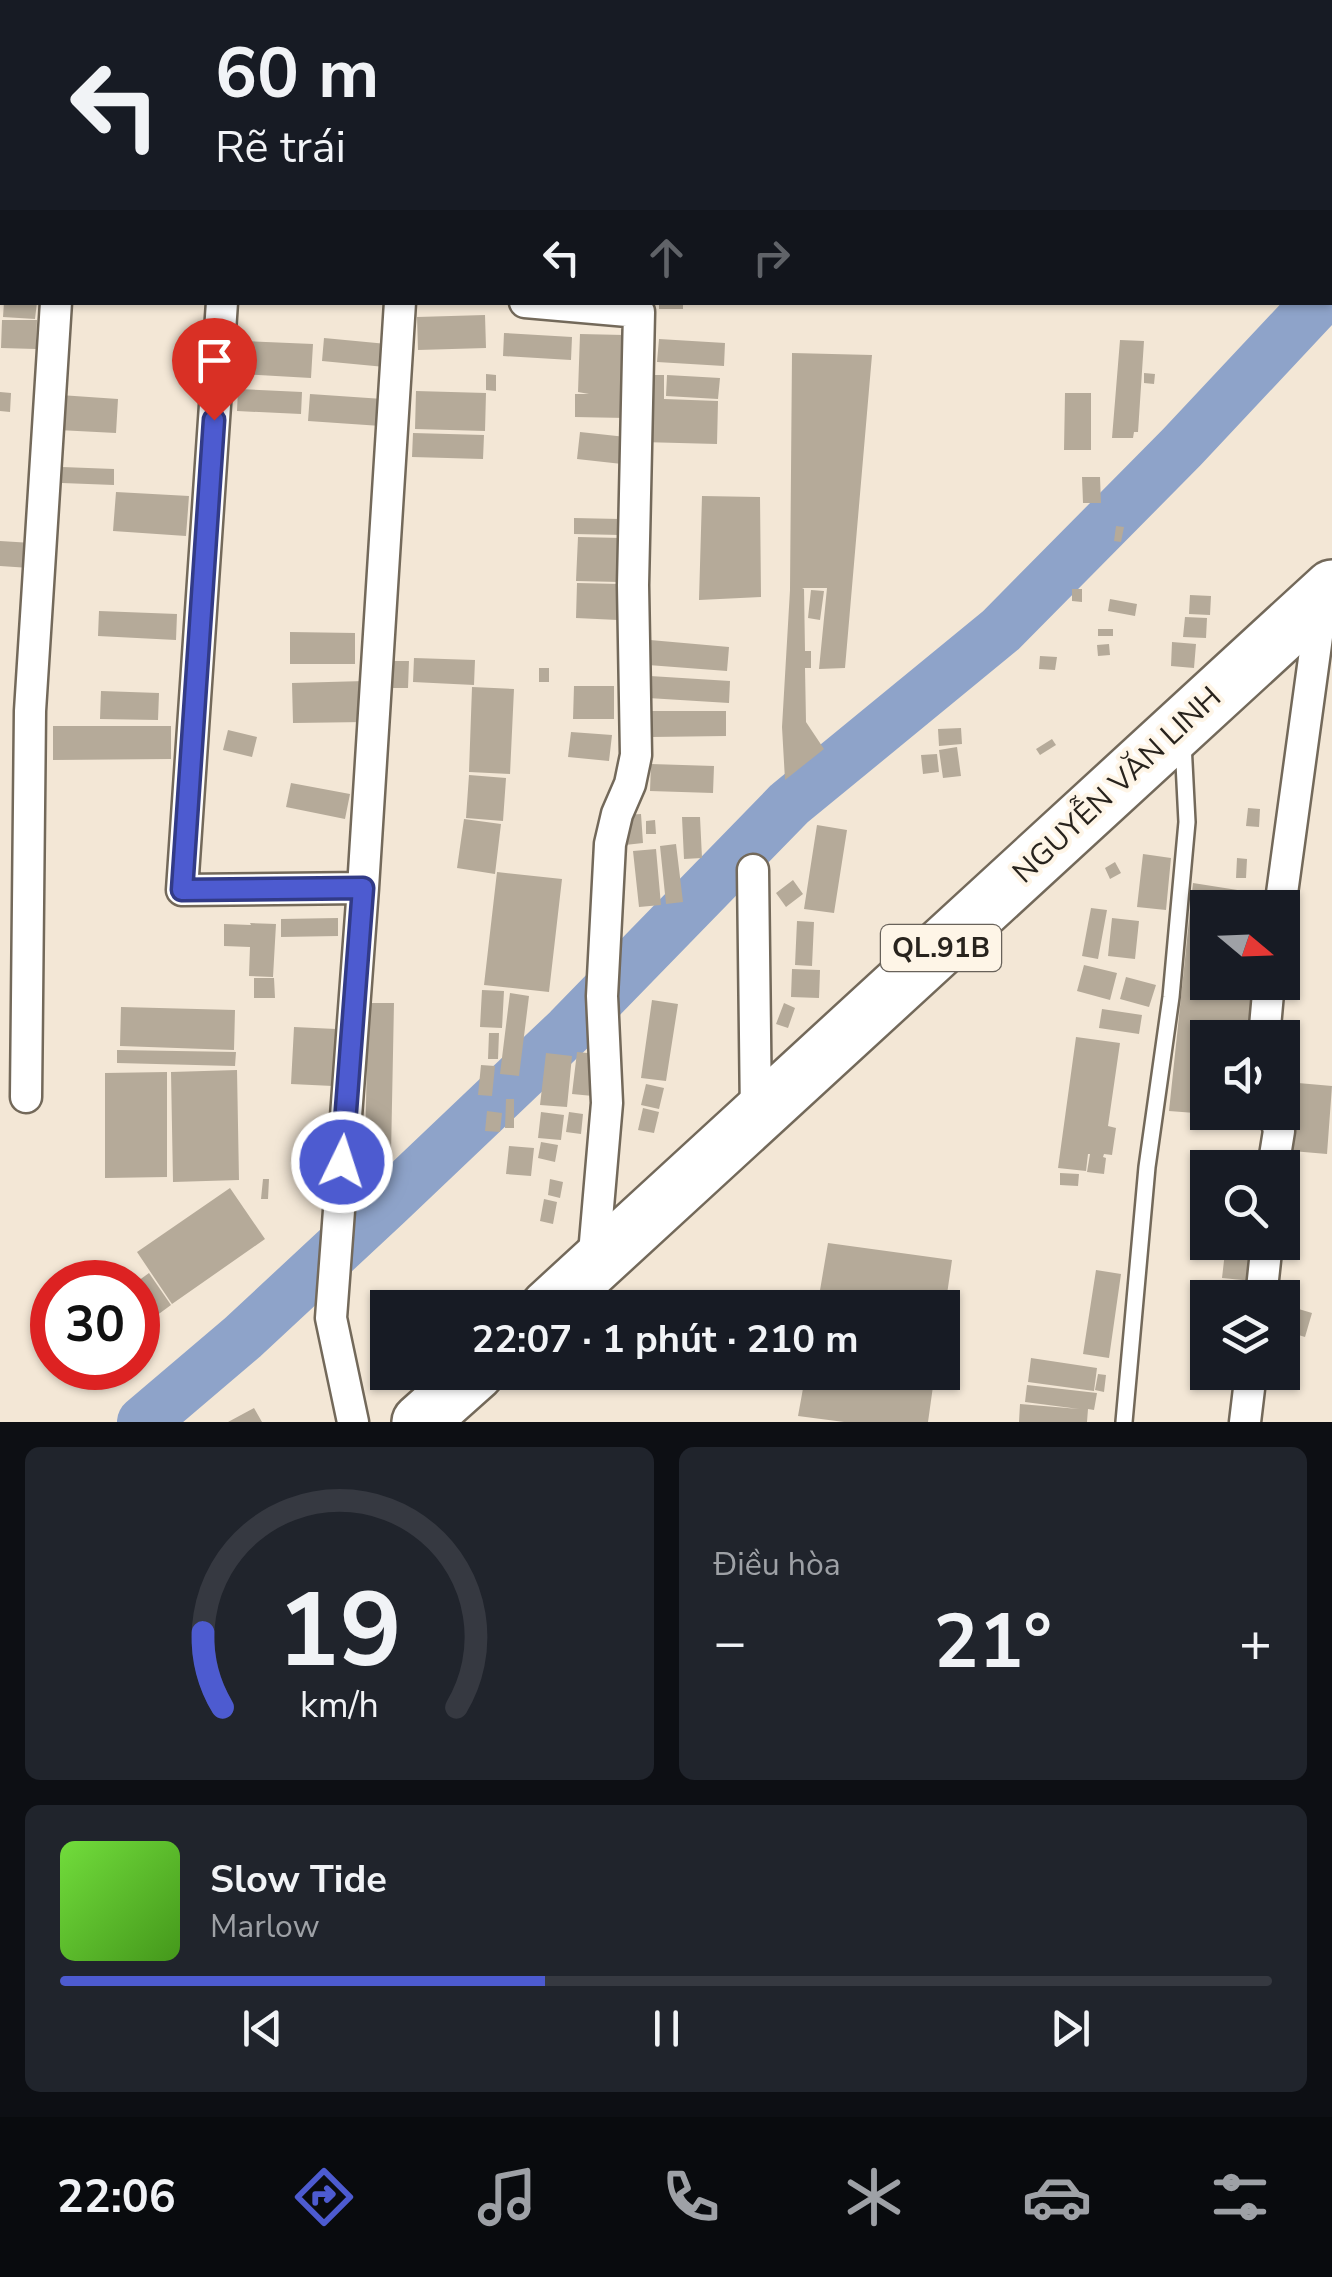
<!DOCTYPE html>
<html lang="vi">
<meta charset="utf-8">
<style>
:root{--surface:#171b24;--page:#20242c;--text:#f1f3f6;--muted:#9ea1a6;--line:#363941;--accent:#4d5bd0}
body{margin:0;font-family:"Nunito Sans",sans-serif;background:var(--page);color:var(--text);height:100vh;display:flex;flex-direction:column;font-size:38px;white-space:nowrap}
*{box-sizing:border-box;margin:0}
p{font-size:32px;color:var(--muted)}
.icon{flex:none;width:55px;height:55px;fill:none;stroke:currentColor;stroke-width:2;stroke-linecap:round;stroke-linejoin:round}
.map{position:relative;height:1422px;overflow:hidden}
.drawer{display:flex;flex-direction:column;gap:25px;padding:25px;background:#0d0f14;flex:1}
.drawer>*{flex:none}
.hud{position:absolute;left:0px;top:0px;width:1332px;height:305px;box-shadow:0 2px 8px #0004;background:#171b24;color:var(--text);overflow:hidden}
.needle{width:65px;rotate:109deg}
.fabs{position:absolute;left:1190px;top:890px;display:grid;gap:20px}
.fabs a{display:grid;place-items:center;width:110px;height:110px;border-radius:0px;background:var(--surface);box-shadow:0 2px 8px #0004;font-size:50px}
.speed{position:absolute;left:30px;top:1260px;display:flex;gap:20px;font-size:50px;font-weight:700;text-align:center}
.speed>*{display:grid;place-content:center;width:130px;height:130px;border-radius:50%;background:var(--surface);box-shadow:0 2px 8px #0004;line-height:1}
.speed .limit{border:15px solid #d22;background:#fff;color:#111}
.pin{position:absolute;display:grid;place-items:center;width:85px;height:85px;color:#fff;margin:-102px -42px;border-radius:50% 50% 50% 0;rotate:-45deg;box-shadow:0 0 10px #0007}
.pin .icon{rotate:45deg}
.me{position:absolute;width:110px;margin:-55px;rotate:4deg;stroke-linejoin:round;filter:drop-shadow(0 0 8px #0008)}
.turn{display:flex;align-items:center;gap:35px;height:210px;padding:0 50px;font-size:45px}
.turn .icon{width:130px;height:130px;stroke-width:2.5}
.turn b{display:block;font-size:70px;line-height:85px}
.lanes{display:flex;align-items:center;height:95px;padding:0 50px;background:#0003;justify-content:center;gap:50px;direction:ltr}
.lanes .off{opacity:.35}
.big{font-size:75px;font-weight:700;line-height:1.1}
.drawer .card{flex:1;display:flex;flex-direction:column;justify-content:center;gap:15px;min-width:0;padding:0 35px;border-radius:15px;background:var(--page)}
.drawer .dial{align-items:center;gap:0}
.dial svg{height:260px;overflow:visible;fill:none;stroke:var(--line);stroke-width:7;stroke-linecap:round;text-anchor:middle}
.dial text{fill:var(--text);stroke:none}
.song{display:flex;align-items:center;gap:30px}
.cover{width:120px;height:120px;border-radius:15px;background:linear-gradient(135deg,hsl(100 70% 55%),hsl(100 70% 35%))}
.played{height:10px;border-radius:5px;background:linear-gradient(90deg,var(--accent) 40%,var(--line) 40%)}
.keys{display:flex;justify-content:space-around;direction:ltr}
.heat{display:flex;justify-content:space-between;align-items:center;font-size:55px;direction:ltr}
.drawer .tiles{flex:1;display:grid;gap:25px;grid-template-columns:1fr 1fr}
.card:last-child{grid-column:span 2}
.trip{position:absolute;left:370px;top:1290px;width:590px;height:100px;border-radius:0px;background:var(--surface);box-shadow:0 2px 8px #0004;font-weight:700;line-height:100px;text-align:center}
.tabs{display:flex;height:160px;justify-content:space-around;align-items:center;background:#090b0e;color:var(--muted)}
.tabs .icon{width:70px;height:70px}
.tabs .on{color:var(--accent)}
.tabs b{font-size:45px;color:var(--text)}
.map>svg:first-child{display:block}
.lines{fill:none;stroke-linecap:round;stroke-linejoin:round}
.river{stroke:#8ea3c9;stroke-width:52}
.building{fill:#b5aa99}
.lane-casing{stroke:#73695a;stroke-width:20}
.street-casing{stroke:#73695a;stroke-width:35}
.highway-casing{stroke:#73695a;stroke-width:60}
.lane{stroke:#fff;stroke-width:15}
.street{stroke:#fff;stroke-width:30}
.highway{stroke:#fff;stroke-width:55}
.route-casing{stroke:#323b87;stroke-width:25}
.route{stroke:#4d5bd0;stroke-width:18}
.labels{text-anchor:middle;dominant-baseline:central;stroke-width:8;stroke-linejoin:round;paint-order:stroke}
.shield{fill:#fef5e7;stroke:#68625a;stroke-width:2.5}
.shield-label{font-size:28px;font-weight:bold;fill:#28231d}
.street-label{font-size:30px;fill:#28231d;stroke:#fef5e7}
</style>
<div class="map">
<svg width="1332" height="1422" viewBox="0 0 1332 1422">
<rect width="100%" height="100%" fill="#f3e7d6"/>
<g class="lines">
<path class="river" d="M143,1422L243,1337L386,1204L569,1030L789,804L1001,630L1182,447L1318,302"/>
</g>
<path class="building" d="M4,302H37L35,319L3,317Z
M659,302H683V309H659Z
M485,315L486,348L418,350L417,317Z
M2,320H37L36,349L1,348Z
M504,333L572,337L571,360L503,356Z
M580,334L624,335L622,394H626V418L575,417V394H589L578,392Z
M324,338L387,344L385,367L322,361Z
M659,339L725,343L724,366L657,362Z
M1120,340L1144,341L1138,432H1134L1133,438H1112Z
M242,341L313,344L311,378L240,374Z
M792,353L872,355L845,668L819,669L827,588H802L804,589L805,651H811V668H805L806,722L824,749L785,780L782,727L790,590Z
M1144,373L1155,374L1154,384L1144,383Z
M486,374L496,375V391L486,390Z
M640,375H664V399L718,401L717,444L642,442Z
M667,375L720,378L718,399L666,396Z
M238,389L302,392L301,414L237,411Z
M416,391L486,393L485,431L415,429Z
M0,392L11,393L10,412L0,411Z
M1065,393H1091V450H1064Z
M310,394L383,399L381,426L308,421Z
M60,395L118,399L116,433L58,430Z
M580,432L626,437L622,464L577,459Z
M413,433L484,435L483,459L412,457Z
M62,467L114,469V485L62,483Z
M1082,477H1100L1101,503H1083Z
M116,492L189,496L186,536L113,531Z
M702,496L760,497L761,597L699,600Z
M574,518L620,519V535L574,534Z
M1116,526L1124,527L1121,542L1114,541Z
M578,537L621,538L619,582L576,581Z
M0,541L32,543L30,568L0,566Z
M577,583L620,584L618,620L576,618Z
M1072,589H1082V602L1072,601Z
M811,590L824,591L820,620L808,618Z
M1190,595L1211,596L1210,615L1189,614Z
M1110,599L1137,604L1135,616L1108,611Z
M99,611L177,614L176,640L98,636Z
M1185,617L1207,618L1206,638L1183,637Z
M1098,629H1113V636H1098Z
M290,632L355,633V664H290Z
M650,640L729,647L727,671L648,665Z
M1172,642L1196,644L1194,668L1171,666Z
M1109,644L1110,655L1098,656L1097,645Z
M1040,656L1057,657L1055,670L1039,669Z
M414,658L475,660L474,685L413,682Z
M382,661H409L408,688H381Z
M539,668H549V682H539Z
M650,676L730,681L729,703L648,698Z
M365,681V722L293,723L292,683Z
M574,686H614V719H573Z
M472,687L514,689L510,774L469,772Z
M101,691L159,693L158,720L100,719Z
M651,711H726V736L651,737Z
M53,726H171V759L53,760Z
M961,728L962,744L939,746L938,729Z
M228,730L257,737L252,757L223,750Z
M571,732L612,735L609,761L568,757Z
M1052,739L1056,745L1040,755L1036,749Z
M957,747L961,776L943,778L939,750Z
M937,754L939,772L923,774L921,755Z
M651,764L714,766L713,793L650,791Z
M469,775L506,778L503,821L466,818Z
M291,783L350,794L345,819L286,807Z
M1248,808L1260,809L1259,827L1246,826Z
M641,814L643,843L625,845L623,815Z
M682,817H700L702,858L684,859Z
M464,819L501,824L495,874L457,868Z
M655,820L656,834H646V821Z
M817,825L847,830L834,913L804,909Z
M676,844L683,902L666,904L660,846Z
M656,849L661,905L639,907L633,851Z
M1143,854L1171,858L1166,910L1137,907Z
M1237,858L1247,859L1246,878H1236Z
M1115,862L1121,873L1110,879L1105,868Z
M497,872L562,879L549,992L484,985Z
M793,880L803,894L786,907L776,893Z
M1193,883L1269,895L1267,908H1208V982H1259L1253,1038H1208V1114L1169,1111Z
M1091,908L1107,910L1098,959L1082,956Z
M338,918V936L281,937V919Z
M1112,918L1139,921L1135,959L1108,956Z
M797,921L814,922L812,966L795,965Z
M250,923L276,924L273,977L249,976L250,947L224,946V924L251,925Z
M1084,965L1117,973L1110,1000L1077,991Z
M792,969L820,970L819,998L791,997Z
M1126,977L1156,985L1149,1007L1120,999Z
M254,978H274L275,998H254Z
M482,990L504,991L502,1028L480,1027Z
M510,993L529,996L519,1076L500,1074Z
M652,1000L678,1004L666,1081L641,1078Z
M368,1003H394L391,1154H365Z
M784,1003L795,1008L788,1028L776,1024Z
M121,1007L235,1010L234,1050L120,1046Z
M1102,1009L1142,1015L1139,1034L1099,1028Z
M294,1027L336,1029L333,1086L291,1084Z
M489,1033H499L498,1059H488Z
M1076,1037L1120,1043L1108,1126L1116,1128L1112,1155L1104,1154L1103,1157L1106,1158L1104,1174L1087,1172L1090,1154H1088L1086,1171L1058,1168Z
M117,1050L236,1052L235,1066L117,1063Z
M577,1052L598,1054L593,1096L572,1094Z
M546,1053L572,1056L567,1107L540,1105Z
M481,1065L495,1066L492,1096L478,1095Z
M237,1070L239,1180L173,1182L171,1072Z
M167,1072V1177L105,1178V1073Z
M1298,1083L1332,1086L1327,1154L1292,1151Z
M646,1084L664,1088L659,1109L641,1105Z
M506,1099H514V1128H505Z
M643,1108L659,1112L654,1133L638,1130Z
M487,1111L502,1113L500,1132L485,1131Z
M541,1112L564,1115L561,1140L538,1138Z
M569,1112L583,1114L581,1134L566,1132Z
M541,1142L558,1145L555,1162L538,1158Z
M509,1146L534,1148L531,1176L506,1174Z
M1245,1151L1271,1154L1269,1168H1242Z
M1060,1173L1079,1174L1078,1186L1060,1185Z
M263,1179H269L268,1199H261Z
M550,1179L563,1182L560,1198L548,1195Z
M230,1188L265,1239L172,1304L137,1252Z
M544,1199L557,1202L553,1224L540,1221Z
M828,1243L952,1260L945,1308H817Z
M1225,1252L1256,1255L1253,1281L1222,1278Z
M1096,1270L1121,1274L1109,1358L1083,1354Z
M149,1273L171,1305L156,1316L138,1288V1281Z
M1223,1282L1253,1286L1251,1298H1221Z
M1282,1304L1312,1313L1305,1337L1282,1330Z
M1031,1358L1097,1368L1094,1391L1028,1382Z
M806,1372H935L928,1422H844L798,1416Z
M1098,1374L1106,1375L1104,1392L1095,1390Z
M1027,1385L1097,1393L1094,1410L1088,1409L1087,1422H1019L1020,1404L1079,1409L1025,1402Z
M254,1408L262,1422H228Z"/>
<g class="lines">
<defs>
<path id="lane" d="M1124,1422L1147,1167L1171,997L1187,822L1183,743"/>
<path id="street" d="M0,19H2
M0,277H2
M222,302L182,890L363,888
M525,302L639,312L633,585L636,755L630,784L617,814L610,844L602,996L607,1103L593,1265
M753,870L756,1116
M1280,908L1322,600
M1264,1038L1269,982
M26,1097L30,711L56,302
M1273,1168L1279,1131L1274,1112
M1261,1298L1267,1242
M353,1422L331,1318L363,888L400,302
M1245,1422L1251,1372"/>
<path id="highway" d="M548,1308L1332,588
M420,1422L476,1372"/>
</defs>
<use href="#lane" class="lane-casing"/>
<use href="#street" class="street-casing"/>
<use href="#highway" class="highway-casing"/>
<use href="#lane" class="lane"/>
<use href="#street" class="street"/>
<use href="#highway" class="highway"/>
</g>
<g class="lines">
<defs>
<path id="route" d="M214,420L182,890L363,888L342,1162"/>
</defs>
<use href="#route" class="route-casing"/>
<use href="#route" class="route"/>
</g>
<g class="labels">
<rect class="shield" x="881" y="925" width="120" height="46" rx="8"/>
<g class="shield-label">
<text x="941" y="948">QL.91B</text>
</g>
<g class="street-label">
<text transform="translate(1117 785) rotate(-43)">NGUYỄN VĂN LINH</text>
</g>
</g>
</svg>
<div class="fabs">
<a><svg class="needle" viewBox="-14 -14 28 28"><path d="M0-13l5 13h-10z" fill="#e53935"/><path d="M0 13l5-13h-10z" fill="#9ea1a6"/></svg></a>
<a><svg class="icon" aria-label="sound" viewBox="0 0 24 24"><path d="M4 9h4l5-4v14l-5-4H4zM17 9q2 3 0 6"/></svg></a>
<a><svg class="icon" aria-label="search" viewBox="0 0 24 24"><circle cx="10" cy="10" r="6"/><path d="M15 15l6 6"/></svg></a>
<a><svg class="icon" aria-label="layers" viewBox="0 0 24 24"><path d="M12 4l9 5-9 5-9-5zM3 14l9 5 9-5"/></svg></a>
</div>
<div class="speed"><div class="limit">30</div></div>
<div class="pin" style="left:214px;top:420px;background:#d93025"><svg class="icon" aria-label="arrive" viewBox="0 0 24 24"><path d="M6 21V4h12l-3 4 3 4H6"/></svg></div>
<svg class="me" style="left:342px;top:1162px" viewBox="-20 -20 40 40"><circle r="17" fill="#4d5bd0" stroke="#fff" stroke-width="3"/><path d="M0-11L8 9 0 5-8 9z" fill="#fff"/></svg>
<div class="trip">22:07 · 1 phút · 210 m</div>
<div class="hud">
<div class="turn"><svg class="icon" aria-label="left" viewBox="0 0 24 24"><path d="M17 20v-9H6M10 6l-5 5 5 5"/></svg><div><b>60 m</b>Rẽ trái</div></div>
<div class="lanes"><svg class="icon" aria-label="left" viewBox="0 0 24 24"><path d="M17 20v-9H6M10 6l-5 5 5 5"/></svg><svg class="icon off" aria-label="ahead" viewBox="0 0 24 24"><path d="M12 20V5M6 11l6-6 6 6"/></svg><svg class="icon off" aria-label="right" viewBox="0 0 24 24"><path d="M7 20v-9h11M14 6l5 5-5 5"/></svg></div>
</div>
</div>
<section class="drawer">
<div class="tiles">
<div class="card dial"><svg viewBox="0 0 100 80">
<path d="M14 69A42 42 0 1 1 86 69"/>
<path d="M14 69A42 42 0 0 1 8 46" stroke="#4d5bd0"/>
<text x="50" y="56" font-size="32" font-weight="700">19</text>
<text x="50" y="72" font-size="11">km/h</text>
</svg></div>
<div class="card"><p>Điều hòa</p>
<div class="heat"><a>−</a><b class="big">21°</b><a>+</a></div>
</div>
<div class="card">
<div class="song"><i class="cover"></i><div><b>Slow Tide</b><p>Marlow</p></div></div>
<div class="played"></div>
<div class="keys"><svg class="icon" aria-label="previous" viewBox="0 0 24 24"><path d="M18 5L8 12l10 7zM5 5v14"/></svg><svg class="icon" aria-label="pause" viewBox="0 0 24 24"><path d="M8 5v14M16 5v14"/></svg><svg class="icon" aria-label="next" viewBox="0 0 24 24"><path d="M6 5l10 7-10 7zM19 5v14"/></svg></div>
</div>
</div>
</section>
<nav class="tabs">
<b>22:06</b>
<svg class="icon on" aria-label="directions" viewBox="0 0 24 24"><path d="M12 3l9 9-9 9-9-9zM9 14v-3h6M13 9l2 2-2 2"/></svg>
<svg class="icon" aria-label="music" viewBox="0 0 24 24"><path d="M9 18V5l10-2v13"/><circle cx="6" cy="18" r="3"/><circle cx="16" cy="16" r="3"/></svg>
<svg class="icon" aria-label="phone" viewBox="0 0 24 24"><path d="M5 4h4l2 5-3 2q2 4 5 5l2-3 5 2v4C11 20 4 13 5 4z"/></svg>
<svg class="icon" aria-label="climate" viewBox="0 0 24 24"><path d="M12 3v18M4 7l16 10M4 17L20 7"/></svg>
<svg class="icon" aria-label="car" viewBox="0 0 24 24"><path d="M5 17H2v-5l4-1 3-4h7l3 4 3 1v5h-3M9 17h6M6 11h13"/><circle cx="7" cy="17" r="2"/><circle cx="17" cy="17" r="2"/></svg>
<svg class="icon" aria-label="filters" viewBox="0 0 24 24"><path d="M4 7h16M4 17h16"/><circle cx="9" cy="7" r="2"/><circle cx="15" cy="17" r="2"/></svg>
</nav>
